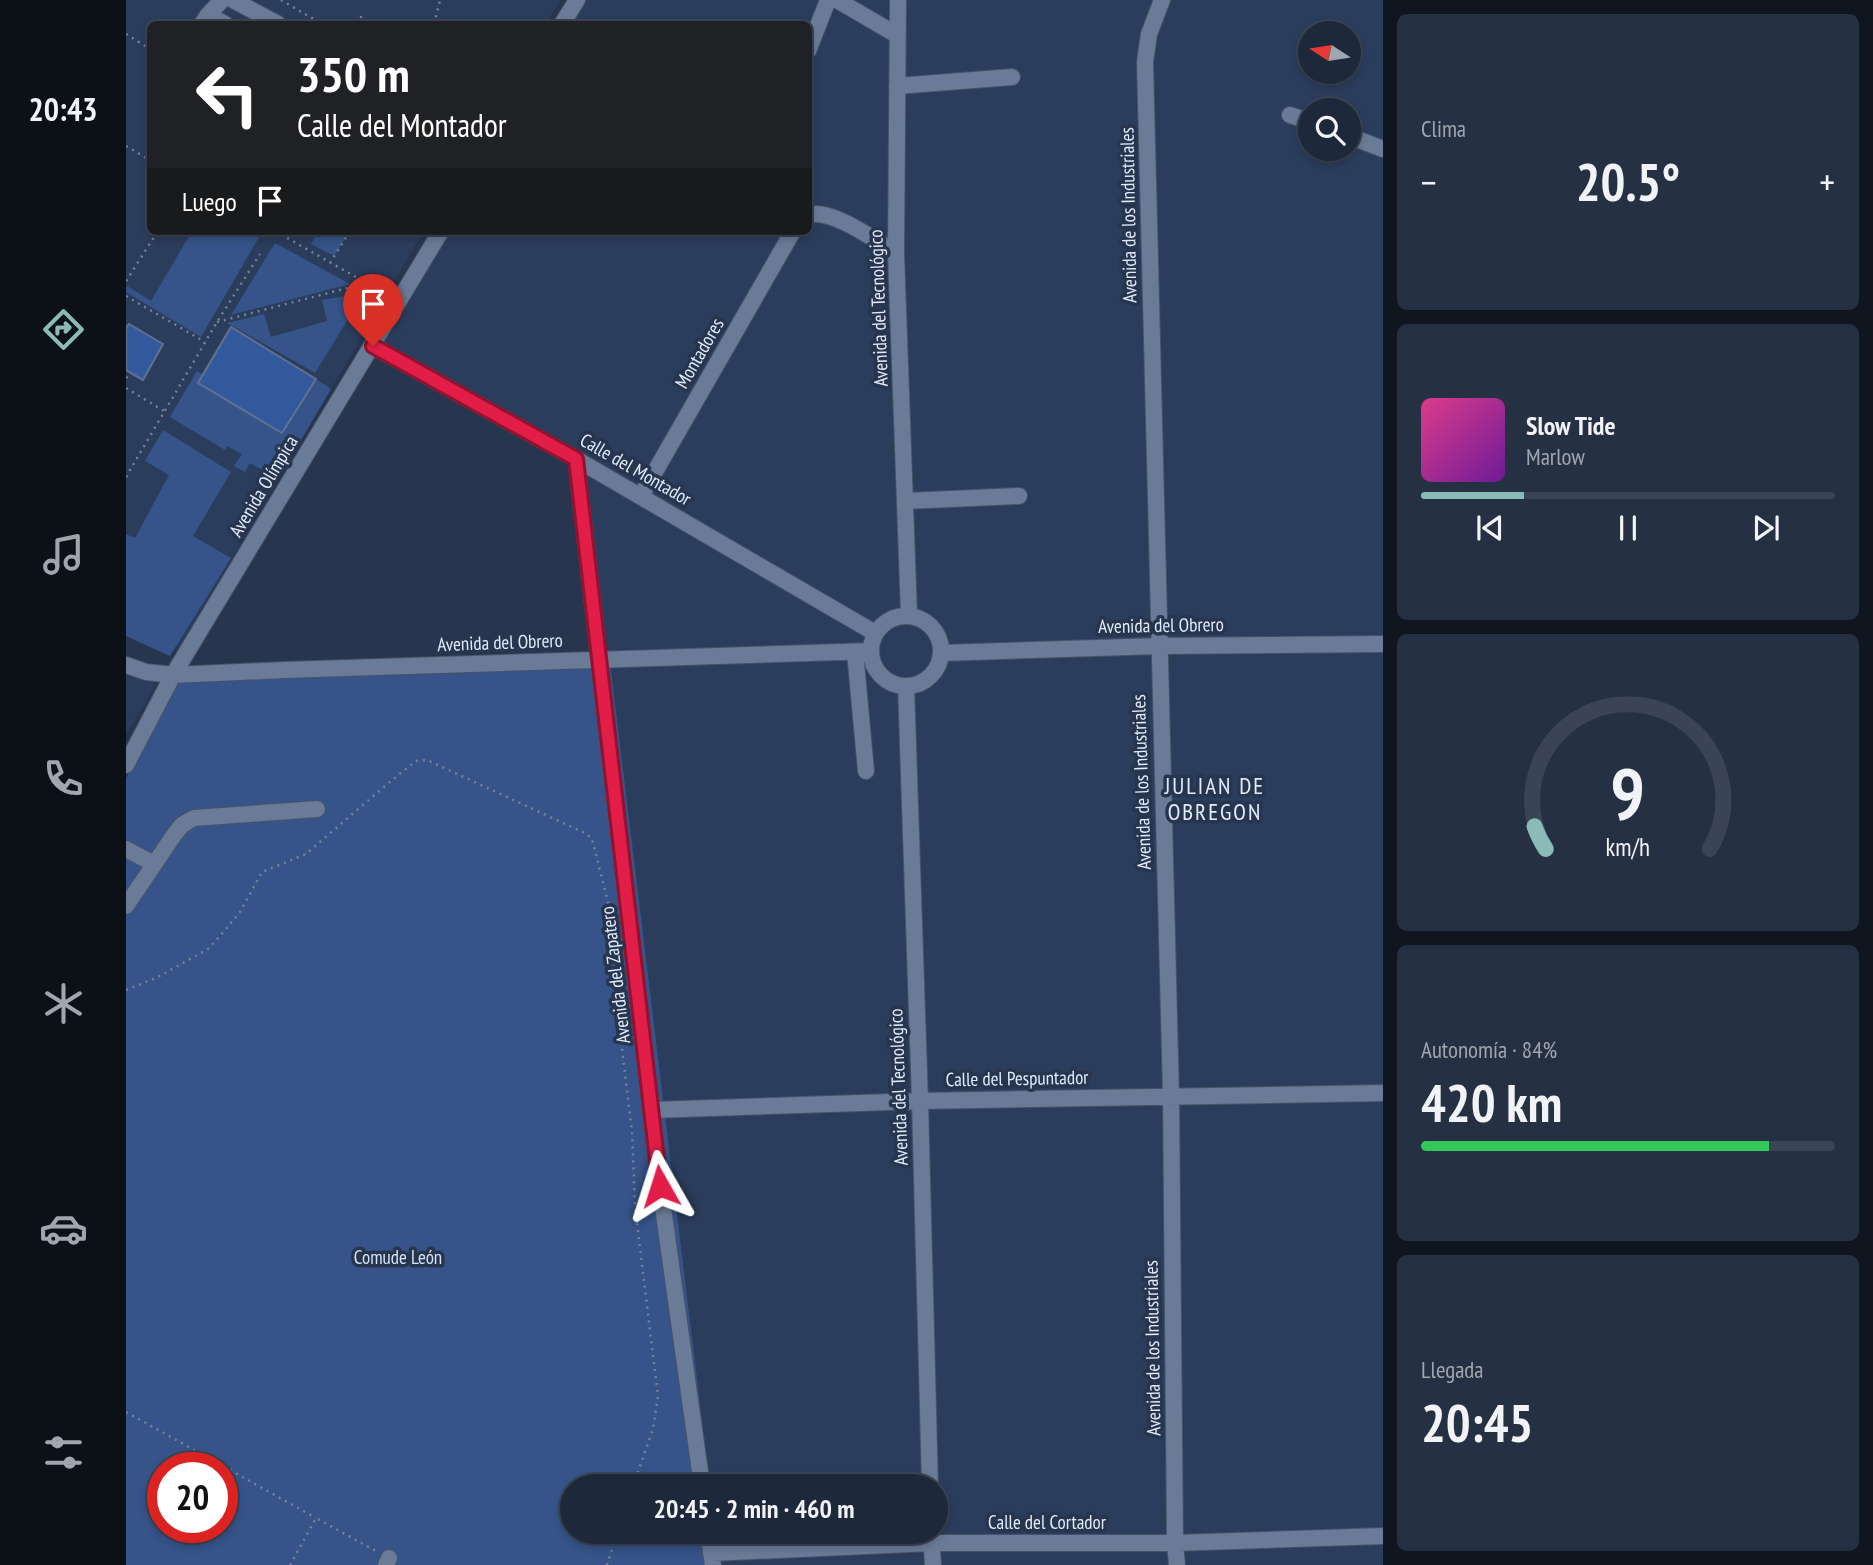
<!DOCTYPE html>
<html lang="es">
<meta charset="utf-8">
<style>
:root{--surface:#1d283a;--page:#253042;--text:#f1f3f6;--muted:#a0a6af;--line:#3b4454;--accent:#8bbbb9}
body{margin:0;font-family:"PT Sans Narrow",sans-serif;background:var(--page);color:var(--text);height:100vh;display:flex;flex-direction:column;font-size:26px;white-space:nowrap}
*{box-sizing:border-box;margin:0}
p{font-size:23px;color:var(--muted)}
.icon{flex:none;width:38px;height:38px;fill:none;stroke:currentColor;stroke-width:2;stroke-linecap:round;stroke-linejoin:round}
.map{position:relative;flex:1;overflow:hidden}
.details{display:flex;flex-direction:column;gap:14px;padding:14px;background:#101620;width:490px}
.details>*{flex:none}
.banner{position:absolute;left:21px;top:21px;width:665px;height:214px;border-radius:10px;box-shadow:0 4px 10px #0003,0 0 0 2px var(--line);background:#202124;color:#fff;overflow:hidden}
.needle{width:46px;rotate:282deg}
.buttons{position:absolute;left:1172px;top:21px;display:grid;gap:14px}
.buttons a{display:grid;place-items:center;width:63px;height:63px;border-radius:50%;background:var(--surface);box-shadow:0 4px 10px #0003,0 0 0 2px var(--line);font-size:35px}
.speed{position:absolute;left:21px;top:1452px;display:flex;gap:14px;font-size:35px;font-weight:700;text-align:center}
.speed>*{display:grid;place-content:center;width:91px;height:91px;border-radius:50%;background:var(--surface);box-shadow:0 4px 10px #0003,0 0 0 2px var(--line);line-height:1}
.speed .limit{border:10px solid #d22;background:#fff;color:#111}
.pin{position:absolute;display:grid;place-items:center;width:60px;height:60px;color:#fff;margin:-72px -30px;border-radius:50% 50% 50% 0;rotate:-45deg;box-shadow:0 0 7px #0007}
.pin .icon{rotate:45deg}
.me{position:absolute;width:77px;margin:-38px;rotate:354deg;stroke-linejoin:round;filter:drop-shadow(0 0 5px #0008)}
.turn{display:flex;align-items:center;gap:24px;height:147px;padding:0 35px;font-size:32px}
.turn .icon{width:91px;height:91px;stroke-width:2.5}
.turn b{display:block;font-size:49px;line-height:60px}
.then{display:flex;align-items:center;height:66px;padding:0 35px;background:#0003;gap:14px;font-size:26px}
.big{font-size:52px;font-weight:800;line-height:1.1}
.details .widget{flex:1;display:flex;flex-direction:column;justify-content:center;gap:10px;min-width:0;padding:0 24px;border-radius:10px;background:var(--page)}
.details .dial{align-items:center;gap:0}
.dial svg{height:182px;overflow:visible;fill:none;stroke:var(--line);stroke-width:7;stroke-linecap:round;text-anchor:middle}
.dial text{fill:var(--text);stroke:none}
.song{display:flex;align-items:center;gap:21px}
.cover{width:84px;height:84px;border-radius:10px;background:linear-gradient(135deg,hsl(330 70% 55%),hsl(280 70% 35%))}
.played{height:7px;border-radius:4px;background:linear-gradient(90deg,var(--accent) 25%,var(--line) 25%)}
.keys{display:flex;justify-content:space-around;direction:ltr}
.heat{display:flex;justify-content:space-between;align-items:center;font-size:38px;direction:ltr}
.charge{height:10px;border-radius:5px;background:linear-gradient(90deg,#34c759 84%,var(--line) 0)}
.trip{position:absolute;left:434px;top:1474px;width:388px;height:70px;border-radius:35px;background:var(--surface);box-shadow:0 4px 10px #0003,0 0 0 2px var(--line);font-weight:800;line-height:70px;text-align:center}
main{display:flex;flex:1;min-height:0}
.tab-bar{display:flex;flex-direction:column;width:126px;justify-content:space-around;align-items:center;background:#0c1017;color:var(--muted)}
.tab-bar .icon{width:49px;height:49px}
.tab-bar .selected{color:var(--accent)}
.tab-bar b{font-size:32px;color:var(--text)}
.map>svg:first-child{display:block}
.built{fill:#2b3d5c;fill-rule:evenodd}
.green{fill:#365489;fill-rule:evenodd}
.building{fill:#32599e;stroke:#61728e;stroke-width:2}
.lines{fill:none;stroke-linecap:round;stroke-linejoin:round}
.minor-casing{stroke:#465267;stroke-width:18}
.path{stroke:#768297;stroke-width:2.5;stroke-dasharray:2 5;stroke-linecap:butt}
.minor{stroke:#6a7b97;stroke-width:16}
.route-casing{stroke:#92132f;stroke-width:18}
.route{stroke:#e11d48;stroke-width:12}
.labels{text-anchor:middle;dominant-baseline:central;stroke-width:7;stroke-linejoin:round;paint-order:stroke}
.street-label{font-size:19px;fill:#e1ebfb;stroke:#27354e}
.park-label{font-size:19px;fill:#d5e1f5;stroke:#27354e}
.quarter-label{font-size:23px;letter-spacing:2px;fill:#e1ebfb;stroke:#27354e}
</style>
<main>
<nav class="tab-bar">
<b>20:43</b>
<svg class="icon selected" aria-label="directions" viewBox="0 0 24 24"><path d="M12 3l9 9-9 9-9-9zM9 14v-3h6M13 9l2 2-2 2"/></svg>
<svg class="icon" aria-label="music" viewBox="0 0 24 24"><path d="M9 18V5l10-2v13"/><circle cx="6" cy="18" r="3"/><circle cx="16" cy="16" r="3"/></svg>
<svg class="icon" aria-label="phone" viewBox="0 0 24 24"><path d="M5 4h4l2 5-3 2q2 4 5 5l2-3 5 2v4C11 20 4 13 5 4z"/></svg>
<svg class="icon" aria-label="climate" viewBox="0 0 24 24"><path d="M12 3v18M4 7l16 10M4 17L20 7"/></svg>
<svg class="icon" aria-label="car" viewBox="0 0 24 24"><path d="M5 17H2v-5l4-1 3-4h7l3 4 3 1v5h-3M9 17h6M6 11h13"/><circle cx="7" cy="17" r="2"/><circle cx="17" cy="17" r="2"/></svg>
<svg class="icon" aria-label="filters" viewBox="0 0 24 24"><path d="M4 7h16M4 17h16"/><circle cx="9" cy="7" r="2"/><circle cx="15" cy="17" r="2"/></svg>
</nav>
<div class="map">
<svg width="1257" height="1565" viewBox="0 0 1257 1565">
<rect width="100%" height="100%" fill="#27354e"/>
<path class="built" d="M0,0H434L420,24H24V231H298L53,648L0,625Z
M455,0H1257V1565H591L586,1531H810V1486H579L483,654L450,454L255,342L320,231H682V24H440ZM1185,33H1223V72H1185ZM1185,110H1223V149H1185Z
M0,671L30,684L0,735Z"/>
<path class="green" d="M66,231L136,232L75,337L0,292L1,286L25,301Z
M192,231H224L208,256L185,244Z
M149,243L224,284L105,315Z
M238,293L189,373L101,323L138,314L145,337L201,321L196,300Z
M71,371L77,375L72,383L156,433L190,379L205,389L152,479L124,463L119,472L108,466L116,454L101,446L99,450L44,417Z
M37,430L105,472L67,536L105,558L44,656L0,636V534L9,538L43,475L19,461Z
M483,654L584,1486H446V1531H590L594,1565H0V778L53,683ZM37,1468H96V1528H37Z"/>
<path class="building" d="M3,324L37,344L17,380L0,370V328Z
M105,327L190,379L156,433L72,383Z"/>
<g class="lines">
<defs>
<path id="minor" d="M107,0L152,24
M711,0L771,35
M772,0L770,253L783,615
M1036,0L1023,34L1019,62L1045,1096L1049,1543L1051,1565
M82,15L99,24
M76,24L82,15L96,0
M436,24L451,0
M682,51L702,0
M771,86L886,77
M1164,115L1185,122
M1223,136L1257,149
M682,215C706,208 750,241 770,253
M247,346L450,459L749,633
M450,459L534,1186L576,1486
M515,496L667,231
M779,501L893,496
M745 651a35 35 0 1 1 70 0a35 35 0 1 1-70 0Z
M729,652L740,771
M815,653L1033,646L1257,644
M0,665L20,672L47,675L159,670L744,651
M780,686L794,1101L804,1486
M0,765L47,675L315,231
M0,849L28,864
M0,906L48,835L56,825L68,818L191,809
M526,1110L794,1101L1257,1093
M582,1531L587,1565
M805,1531L807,1565
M585,1553L806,1543H1049L1257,1536
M260,1565L263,1558"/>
</defs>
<use href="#minor" class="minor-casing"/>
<path class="path" d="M155,0L196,24
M231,24L238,12
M308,24L314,0
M0,34L24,49
M0,146L24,160
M149,231L251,289
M204,263L224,231
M0,281L32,231
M0,296L79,342
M91,322L241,283
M0,378L3,373
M0,388L38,411
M0,477L91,322L134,254
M495,980L491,990L492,1016L506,1132L509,1207L532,1396L527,1429L507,1486
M0,990L30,978L82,949L94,936L114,912L136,872L180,854L266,780L290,761L301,760L461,834L466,839L487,922
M0,1412L190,1518
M164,1565L190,1518L250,1551
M481,1565L492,1531"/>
<use href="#minor" class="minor"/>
</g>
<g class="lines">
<defs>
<path id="route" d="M247,346L450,459L534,1186"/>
</defs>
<use href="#route" class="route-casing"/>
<use href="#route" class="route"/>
</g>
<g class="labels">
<g class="street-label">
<text transform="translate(1002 215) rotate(-91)">Avenida de los Industriales</text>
<text transform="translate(752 308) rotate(-92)">Avenida del Tecnológico</text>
<text transform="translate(573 353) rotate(-60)">Montadores</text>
<text transform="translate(510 469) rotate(30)">Calle del Montador</text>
<text transform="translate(137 486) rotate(-59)">Avenida Olímpica</text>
<text transform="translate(1035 625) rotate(-1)">Avenida del Obrero</text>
<text transform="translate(374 642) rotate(-2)">Avenida del Obrero</text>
<text transform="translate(1015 782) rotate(-92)">Avenida de los Industriales</text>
<text transform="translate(489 975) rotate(-97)">Avenida del Zapatero</text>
<text transform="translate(891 1078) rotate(-1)">Calle del Pespuntador</text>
<text transform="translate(772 1087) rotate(-92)">Avenida del Tecnológico</text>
<text transform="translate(1026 1348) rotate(-91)">Avenida de los Industriales</text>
<text x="921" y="1522">Calle del Cortador</text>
</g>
<g class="park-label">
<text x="272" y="1257">Comude León</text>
</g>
<g class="quarter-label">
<text x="1089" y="785">JULIAN DE<tspan x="1089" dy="26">OBREGON</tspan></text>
</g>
</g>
</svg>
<div class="buttons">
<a><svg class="needle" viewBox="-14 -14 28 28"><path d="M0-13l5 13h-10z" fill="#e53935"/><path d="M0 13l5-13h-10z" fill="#a0a6af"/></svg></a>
<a><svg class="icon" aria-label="search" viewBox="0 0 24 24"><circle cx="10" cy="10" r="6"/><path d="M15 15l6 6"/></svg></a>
</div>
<div class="speed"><div class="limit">20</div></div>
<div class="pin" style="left:247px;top:346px;background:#d93025"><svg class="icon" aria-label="arrive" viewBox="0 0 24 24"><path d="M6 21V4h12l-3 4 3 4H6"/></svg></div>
<svg class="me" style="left:534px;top:1186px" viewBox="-20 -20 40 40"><path d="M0-17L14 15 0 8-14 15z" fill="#e11d48" stroke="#fff" stroke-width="4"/></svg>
<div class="trip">20:45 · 2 min · 460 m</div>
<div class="banner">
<div class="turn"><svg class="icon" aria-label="left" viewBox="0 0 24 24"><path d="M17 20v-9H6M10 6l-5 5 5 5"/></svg><div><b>350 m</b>Calle del Montador</div></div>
<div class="then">Luego<svg class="icon" aria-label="arrive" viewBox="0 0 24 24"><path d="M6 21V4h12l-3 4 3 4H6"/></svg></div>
</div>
</div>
<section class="details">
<div class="widget"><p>Clima</p>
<div class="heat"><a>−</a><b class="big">20.5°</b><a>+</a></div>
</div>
<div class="widget">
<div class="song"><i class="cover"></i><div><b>Slow Tide</b><p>Marlow</p></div></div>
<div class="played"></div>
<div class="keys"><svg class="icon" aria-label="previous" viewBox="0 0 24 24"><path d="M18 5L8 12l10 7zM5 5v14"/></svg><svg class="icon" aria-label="pause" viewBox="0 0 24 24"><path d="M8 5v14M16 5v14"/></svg><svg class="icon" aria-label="next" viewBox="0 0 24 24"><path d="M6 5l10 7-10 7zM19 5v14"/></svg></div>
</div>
<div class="widget dial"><svg viewBox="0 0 100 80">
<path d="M14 69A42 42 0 1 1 86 69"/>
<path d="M14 69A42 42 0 0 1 9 59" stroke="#8bbbb9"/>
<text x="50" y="56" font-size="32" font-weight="700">9</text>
<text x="50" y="72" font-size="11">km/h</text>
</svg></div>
<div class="widget"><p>Autonomía · 84%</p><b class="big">420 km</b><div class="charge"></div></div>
<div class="widget"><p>Llegada</p><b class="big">20:45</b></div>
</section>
</main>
